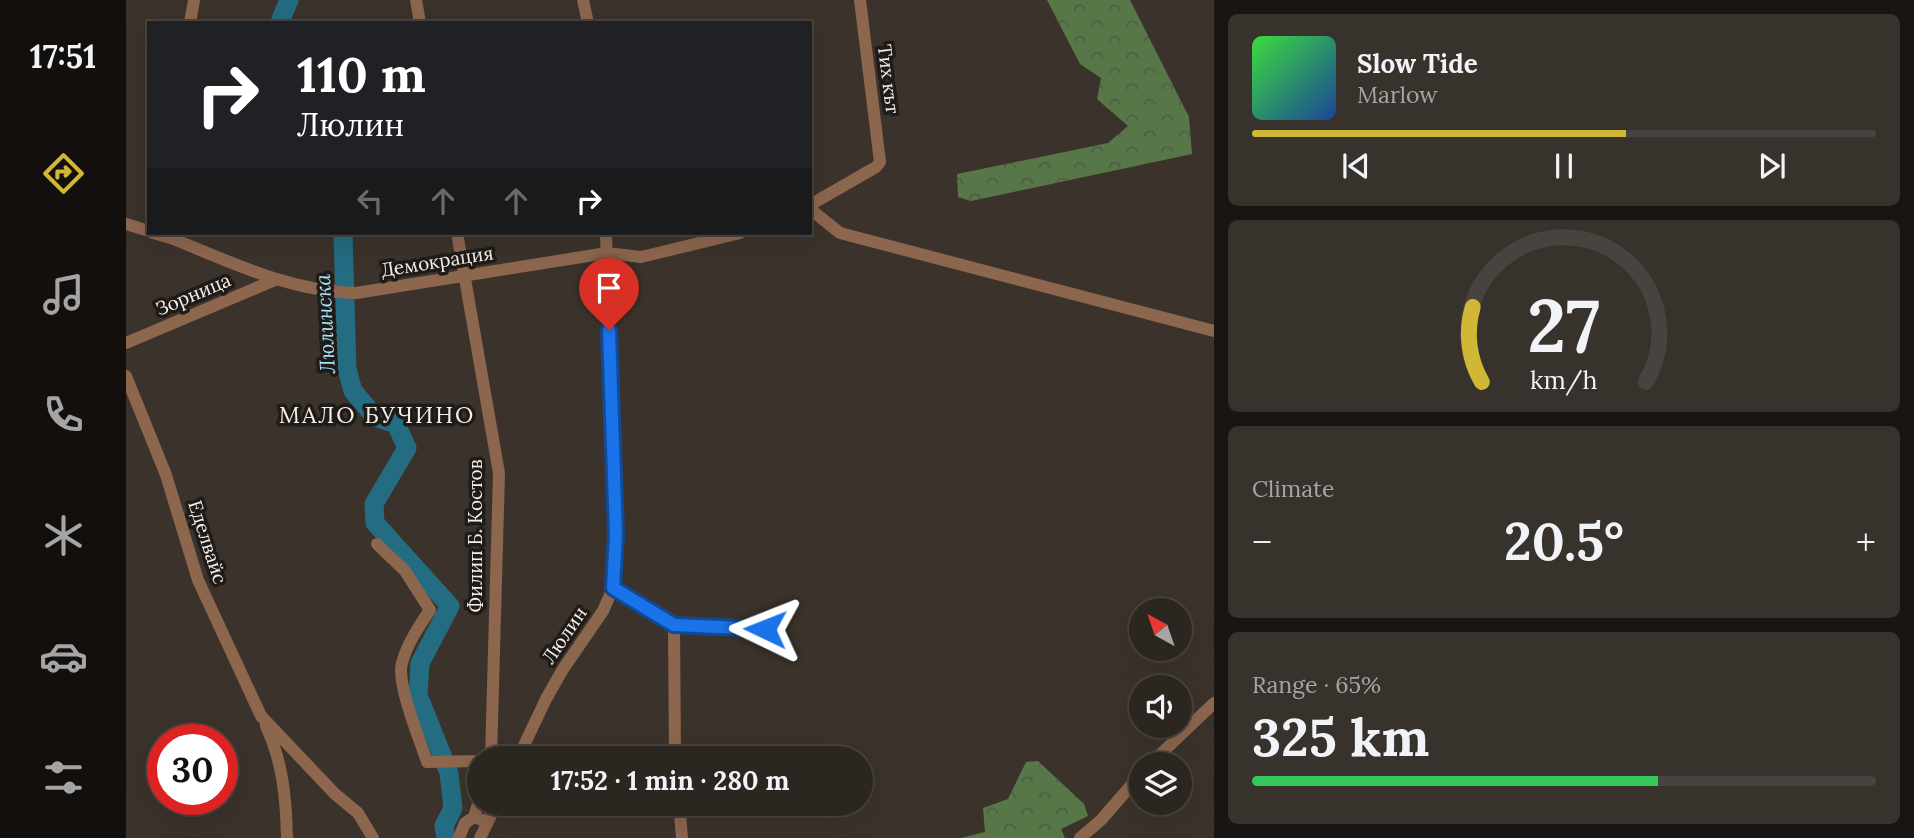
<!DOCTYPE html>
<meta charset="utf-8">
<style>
:root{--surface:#2c2620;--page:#38322d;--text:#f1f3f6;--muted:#a6a5a5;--line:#48433e;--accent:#d0b736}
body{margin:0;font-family:Lora,serif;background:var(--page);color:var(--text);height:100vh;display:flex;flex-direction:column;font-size:26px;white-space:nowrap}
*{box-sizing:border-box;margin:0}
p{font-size:23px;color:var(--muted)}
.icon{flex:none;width:38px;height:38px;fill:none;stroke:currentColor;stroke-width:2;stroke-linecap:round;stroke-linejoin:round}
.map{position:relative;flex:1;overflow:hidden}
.side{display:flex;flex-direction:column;gap:14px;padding:14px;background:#181512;width:700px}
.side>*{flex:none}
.guide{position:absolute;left:21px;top:21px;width:665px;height:214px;border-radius:0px;box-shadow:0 7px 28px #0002,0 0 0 2px var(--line);background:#202124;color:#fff;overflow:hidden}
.needle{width:46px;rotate:320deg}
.fabs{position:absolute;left:1003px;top:598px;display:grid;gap:14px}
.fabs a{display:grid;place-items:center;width:63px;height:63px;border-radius:50%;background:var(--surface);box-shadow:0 7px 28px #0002,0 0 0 2px var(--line);font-size:35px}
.speed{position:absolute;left:21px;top:724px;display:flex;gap:14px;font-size:35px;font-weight:700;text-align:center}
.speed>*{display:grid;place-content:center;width:91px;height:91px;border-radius:50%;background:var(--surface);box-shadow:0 7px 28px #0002,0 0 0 2px var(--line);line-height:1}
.speed .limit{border:10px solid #d22;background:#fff;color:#111}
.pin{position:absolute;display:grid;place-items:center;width:60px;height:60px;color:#fff;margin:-72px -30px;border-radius:50% 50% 50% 0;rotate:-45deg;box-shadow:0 0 7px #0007}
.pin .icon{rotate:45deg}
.me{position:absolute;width:77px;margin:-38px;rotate:272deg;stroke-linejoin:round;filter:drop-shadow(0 0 5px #0008)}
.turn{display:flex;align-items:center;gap:24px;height:147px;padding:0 35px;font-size:32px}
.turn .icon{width:91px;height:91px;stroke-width:2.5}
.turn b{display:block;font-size:49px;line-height:60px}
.lanes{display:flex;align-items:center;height:66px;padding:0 35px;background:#0003;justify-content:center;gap:35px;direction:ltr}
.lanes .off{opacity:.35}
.big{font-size:52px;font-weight:800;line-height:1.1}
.side .card{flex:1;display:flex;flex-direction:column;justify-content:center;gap:10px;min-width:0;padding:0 24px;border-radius:10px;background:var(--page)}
.side .dial{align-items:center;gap:0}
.dial svg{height:182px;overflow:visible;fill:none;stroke:var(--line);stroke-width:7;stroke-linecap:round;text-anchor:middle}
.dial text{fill:var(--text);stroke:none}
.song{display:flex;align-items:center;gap:21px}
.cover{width:84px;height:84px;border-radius:10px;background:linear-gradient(135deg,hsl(120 70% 55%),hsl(220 70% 35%))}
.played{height:7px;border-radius:4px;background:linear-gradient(90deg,var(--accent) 60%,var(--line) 60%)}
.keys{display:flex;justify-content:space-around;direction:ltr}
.heat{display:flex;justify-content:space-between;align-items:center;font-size:38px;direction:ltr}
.charge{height:10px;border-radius:5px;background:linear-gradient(90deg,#34c759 65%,var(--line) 0)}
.trip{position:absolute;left:341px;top:746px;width:406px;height:70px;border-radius:35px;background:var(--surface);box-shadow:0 7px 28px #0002,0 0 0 2px var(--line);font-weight:800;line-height:70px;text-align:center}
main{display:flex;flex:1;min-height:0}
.dock{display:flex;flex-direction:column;width:126px;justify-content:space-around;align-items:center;background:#120f0d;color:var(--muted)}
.dock .icon{width:49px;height:49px}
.dock .on{color:var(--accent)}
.dock b{font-size:32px;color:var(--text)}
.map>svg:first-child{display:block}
.forest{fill:url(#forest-crowns)}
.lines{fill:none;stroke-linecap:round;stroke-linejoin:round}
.river{stroke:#246c82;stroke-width:19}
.minor{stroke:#8d664e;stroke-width:12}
.route-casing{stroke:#114b97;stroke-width:18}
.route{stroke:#1a73e8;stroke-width:12}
.labels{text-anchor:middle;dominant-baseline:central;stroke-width:7;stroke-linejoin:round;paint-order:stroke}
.street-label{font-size:19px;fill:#f5f0ea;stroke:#1f1b18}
.water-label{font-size:21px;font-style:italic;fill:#a8e1f5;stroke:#1f1b18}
.quarter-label{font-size:23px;letter-spacing:2px;fill:#f5f0ea;stroke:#1f1b18}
</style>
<main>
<nav class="dock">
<b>17:51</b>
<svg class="icon on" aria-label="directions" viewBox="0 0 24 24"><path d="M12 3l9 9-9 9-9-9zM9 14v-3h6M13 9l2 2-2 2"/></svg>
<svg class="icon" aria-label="music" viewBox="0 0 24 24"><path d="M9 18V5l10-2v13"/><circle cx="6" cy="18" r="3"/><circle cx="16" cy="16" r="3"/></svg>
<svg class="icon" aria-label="phone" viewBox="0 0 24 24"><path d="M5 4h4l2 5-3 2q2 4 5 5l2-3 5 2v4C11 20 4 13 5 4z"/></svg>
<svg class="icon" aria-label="climate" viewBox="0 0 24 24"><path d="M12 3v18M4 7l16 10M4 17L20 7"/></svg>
<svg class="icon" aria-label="car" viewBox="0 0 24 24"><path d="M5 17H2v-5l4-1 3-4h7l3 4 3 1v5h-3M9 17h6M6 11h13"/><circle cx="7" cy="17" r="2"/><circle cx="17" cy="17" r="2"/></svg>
<svg class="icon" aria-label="filters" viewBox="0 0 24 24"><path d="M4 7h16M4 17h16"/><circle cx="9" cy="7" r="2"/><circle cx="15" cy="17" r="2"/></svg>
</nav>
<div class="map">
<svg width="1088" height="838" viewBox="0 0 1088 838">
<defs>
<pattern id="forest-crowns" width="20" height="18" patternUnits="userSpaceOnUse" patternTransform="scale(1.75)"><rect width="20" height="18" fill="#587748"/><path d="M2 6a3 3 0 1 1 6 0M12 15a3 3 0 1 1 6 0" fill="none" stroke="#505d47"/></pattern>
</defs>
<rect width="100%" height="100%" fill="#3b332b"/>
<path class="forest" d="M921,0H1004L1063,117L1066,154L845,201L832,197L831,174L982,143L1002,126L971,99L975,78L954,64Z
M912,761L958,804L962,816L935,829L939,838H835L859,832L857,808L882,799L900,762Z"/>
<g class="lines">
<path class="river" d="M156,23L155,19L163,0
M217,233L221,369L227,391L249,417L270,424L281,448L248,504L249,523L324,606L294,663L292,695L323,773L327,808L318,826L320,838"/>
<path class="minor" d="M290,0L294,23
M457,0L462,23
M64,23L68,0
M684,205L750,167L754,162L734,0
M684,209L714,233L1088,331
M0,224L23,231
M27,233L45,238L46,233
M331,233L373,473L365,758
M45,238C106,263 164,291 230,293L481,253L515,257L614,233
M0,343L149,280
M0,376L40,475L72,580L135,716L209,794L232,813L247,838
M251,544L279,571L304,610C293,626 281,644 276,663C270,683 294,740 301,762L354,761
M487,588L548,625L639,629
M548,625L549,758
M140,726C157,763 160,798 161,838
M392,758L420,699L437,669L477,611L487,588L490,534L480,233
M1023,765L1088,703
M553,803L556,838
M348,817L354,797
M333,838L339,823L348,817L362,822
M354,838L371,803
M954,838L975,820L1015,774"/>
</g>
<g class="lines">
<defs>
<path id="route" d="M483,330L490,534L487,588L548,625L639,629"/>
</defs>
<use href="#route" class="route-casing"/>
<use href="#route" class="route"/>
</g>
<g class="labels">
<g class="street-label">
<text transform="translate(763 79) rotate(83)">Тих кът</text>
<text transform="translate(311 261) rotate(-9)">Демокрация</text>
<text transform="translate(67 294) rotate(-23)">Зорница</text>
<text transform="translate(349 536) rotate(-90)">Филип Б. Костов</text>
<text transform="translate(82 542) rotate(72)">Еделвайс</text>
<text transform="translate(438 635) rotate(-56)">Люлин</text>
</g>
<g class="water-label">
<text transform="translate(199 324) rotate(-93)">Люлинска</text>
</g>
<g class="quarter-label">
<text x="251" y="414">МАЛО БУЧИНО</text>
</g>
</g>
</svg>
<div class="fabs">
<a><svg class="needle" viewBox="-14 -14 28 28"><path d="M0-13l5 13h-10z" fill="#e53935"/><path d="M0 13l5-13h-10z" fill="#a6a5a5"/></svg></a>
<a><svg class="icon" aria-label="sound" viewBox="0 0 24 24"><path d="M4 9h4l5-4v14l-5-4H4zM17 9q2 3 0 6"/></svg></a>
<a><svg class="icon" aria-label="layers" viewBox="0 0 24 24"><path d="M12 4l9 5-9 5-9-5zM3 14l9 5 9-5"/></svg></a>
</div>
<div class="speed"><div class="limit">30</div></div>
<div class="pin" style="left:483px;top:330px;background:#d93025"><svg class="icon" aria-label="arrive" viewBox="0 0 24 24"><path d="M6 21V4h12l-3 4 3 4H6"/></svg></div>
<svg class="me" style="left:639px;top:629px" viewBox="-20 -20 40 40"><path d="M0-17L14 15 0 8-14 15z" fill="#1a73e8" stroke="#fff" stroke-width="4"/></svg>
<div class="trip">17:52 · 1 min · 280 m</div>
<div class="guide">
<div class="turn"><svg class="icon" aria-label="right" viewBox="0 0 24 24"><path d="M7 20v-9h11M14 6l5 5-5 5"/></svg><div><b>110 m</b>Люлин</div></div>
<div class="lanes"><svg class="icon off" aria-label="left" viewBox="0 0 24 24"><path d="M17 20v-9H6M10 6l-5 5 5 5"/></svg><svg class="icon off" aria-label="ahead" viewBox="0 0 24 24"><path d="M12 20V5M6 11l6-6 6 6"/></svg><svg class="icon off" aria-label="ahead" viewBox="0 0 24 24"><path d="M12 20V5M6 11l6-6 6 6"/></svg><svg class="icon" aria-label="right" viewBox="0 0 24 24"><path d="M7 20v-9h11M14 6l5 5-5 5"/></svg></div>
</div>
</div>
<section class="side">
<div class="card">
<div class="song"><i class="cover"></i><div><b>Slow Tide</b><p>Marlow</p></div></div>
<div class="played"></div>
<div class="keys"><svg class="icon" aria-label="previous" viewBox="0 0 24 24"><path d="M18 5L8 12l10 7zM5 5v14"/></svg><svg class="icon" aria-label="pause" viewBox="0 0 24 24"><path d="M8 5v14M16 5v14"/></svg><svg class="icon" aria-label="next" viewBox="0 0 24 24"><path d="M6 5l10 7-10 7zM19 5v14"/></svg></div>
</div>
<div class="card dial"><svg viewBox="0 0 100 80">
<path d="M14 69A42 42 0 1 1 86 69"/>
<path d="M14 69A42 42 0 0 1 10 36" stroke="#d0b736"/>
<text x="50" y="56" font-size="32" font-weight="700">27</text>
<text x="50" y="72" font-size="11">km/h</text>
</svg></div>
<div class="card"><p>Climate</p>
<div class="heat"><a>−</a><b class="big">20.5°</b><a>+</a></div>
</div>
<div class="card"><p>Range · 65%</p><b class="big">325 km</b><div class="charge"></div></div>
</section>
</main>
